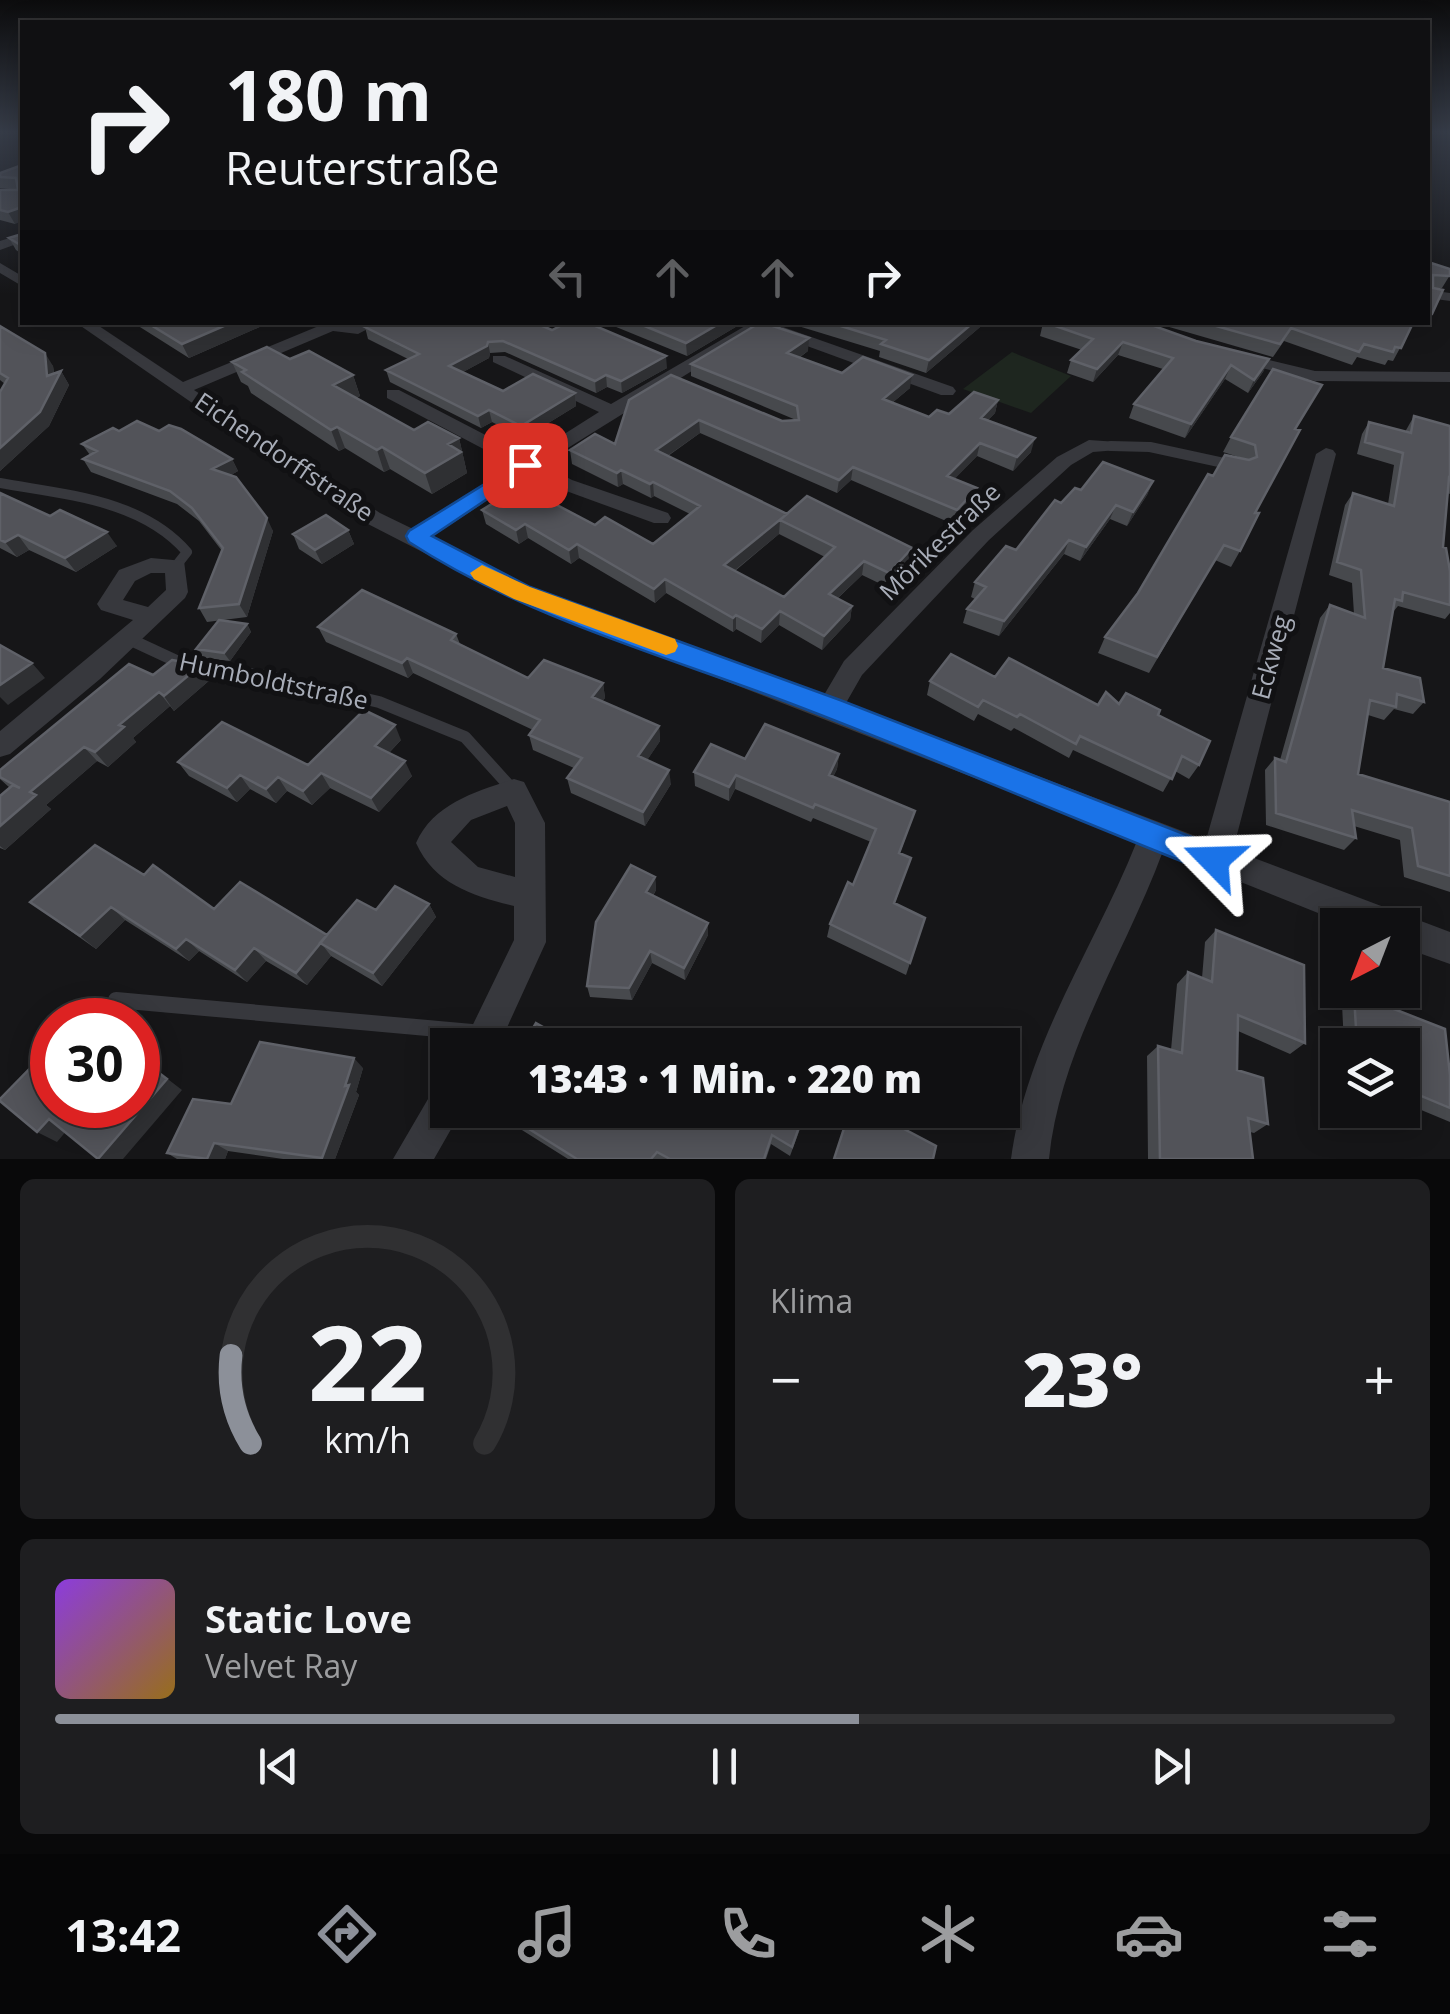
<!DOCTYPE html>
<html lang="de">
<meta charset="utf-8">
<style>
:root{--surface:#101012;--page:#1e1e20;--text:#f1f3f6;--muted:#9c9d9f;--line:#303032;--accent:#8c9099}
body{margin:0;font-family:"Open Sans",sans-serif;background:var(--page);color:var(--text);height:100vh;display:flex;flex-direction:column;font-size:38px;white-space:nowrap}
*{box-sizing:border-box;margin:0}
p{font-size:32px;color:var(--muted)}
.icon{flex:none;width:55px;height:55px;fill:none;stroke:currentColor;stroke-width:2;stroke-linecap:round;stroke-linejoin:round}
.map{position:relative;height:1159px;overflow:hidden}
.drawer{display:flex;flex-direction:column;gap:20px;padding:20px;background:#09090a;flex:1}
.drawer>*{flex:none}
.hud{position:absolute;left:20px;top:20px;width:1410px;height:305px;border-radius:0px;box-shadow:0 5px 25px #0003,0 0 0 2px var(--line);background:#101012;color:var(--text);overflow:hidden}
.needle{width:65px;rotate:222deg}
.controls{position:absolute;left:1320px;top:908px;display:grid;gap:20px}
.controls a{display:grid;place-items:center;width:100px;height:100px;border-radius:0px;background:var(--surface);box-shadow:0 5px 25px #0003,0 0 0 2px var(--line);font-size:50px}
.speed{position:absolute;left:30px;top:998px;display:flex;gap:20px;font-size:50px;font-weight:700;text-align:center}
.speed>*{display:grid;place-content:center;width:130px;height:130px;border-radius:50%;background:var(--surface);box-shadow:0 5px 25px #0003,0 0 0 2px var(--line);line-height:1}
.speed .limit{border:15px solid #d22;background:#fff;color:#111}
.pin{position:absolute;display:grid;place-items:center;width:85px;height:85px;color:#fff;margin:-42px;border-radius:20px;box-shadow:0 5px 15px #0006}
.me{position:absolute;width:110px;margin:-55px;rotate:292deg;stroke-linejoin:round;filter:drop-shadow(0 0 8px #0008)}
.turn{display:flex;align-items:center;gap:35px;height:210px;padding:0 40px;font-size:45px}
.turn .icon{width:130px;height:130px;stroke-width:2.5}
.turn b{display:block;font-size:70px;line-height:85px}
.lanes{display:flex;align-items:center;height:95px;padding:0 40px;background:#0003;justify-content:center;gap:50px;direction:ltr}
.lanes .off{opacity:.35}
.big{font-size:75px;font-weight:800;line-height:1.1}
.drawer .tile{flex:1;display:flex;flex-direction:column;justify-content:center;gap:15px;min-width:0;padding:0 35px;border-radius:15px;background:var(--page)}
.drawer .dial{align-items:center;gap:0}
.dial svg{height:260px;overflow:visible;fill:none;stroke:var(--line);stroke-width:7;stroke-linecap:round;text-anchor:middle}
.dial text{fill:var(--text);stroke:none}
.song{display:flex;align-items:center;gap:30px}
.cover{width:120px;height:120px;border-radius:15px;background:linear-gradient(135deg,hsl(270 70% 55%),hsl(40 70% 35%))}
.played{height:10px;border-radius:5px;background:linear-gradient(90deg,var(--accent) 60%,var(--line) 60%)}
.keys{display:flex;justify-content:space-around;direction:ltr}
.heat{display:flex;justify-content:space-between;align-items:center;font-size:55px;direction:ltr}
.drawer .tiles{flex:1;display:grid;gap:20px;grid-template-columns:1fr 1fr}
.tile:last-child{grid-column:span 2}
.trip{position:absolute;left:430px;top:1028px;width:590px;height:100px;border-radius:0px;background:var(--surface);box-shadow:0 5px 25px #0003,0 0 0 2px var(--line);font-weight:800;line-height:100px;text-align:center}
.menu{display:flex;height:160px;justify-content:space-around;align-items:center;background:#060607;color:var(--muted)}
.menu .icon{width:70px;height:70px}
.menu .active{color:var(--accent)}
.menu b{font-size:45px;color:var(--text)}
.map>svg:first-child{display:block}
.green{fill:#1e261f}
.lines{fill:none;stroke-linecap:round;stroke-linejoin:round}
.lane-far2{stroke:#37383d;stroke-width:10}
.lane-far1{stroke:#37383d;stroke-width:12}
.lane{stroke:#37383d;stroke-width:16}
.street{fill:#37383d;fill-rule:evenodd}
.wall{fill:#47494d;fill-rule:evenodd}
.shaded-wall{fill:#2f3033}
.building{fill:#525359;stroke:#5f6168;stroke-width:2.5}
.route{fill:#1a73e8;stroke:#114b97;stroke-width:2.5}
.slow{fill:#f59e0b}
.labels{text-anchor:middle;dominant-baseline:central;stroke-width:10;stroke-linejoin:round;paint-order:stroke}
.street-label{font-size:25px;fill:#a8adb8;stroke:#111113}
</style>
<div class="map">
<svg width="1450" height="1159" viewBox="0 0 1450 1159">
<rect width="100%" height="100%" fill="#161618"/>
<path class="green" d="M1012,352L1071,376L1031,413L963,389Z"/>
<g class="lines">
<path class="lane-far2" d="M1111,446L1150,447L1233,465
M0,483C65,495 141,499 187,552L176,566"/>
<path class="lane-far1" d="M129,639L187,666L266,676L379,702L465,737L514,791"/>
<path class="lane" d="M116,1000L483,1033"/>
<path class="street" d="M22,234V242L0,250V241Z
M0,263L22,276V286L0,273Z
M1428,290L1450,293V301L1428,298Z
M75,322H93L183,382L326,323L381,322L358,334L333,331L194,390L380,513L413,529L514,465L387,398V390H399L528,457L599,412L493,362V356H505L611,404L752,322H771L542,464L572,480L668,513L671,518L668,523H654L558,488L529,473L430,538L530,587L824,695L844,661L973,530L1057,457L1089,440L1118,442V450L1093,452L1071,465L989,540L862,675L846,703L1206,840L1316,454L1326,448L1333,450L1336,454L1233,850L1450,932V964L1402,947V925H1348L1163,851C1125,954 1060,1049 1049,1159H1011C1026,1044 1095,947 1137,841L514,599L366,523Z
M783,327L953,387L956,391L953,395H941L777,335L775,332Z
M1236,352L1315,371L1450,372V382L1315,381L1230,360V354Z
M151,558L184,561L188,592L185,598L100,679L10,754L0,757V731L133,620L101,610L97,604L119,570ZM151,573H165L166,590L148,607L123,600L135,581Z
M514,779L524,782L545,823L546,942L499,1045H463L514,940V906C474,896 435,885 416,843C434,803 476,792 514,779ZM507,806L515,823V877L478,867L451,842L471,820Z
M448,1082V1110H462L434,1159H393L435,1087Z"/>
</g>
<path class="wall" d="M22,165L15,224L0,220V190H18L0,188V173Z
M22,234V254L16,250L9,238Z
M1428,262L1450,275L1442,288H1433L1432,314L1428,320Z
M132,322H271L189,358Z
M604,322H744L687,356Z
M785,322H986L926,373L879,357L880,351Z
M1152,322H1426L1424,326H1412L1393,361L1388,360L1385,365L1357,357L1352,365L1284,341L1273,357Z
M1043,323L1196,341L1269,359L1263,372L1248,393L1225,379L1185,438L1129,418L1134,404L1163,369L1118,355L1093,382L1067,373L1071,360L1082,350L1040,336Z
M0,326L53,366L54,373L61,371L69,385L49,426L0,471V392L5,384L0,380Z
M365,327L552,330L667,368L622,393L607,387L596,393L505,352L490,353L489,358L463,372L503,391L575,393L576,406L524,438L492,422L481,428L390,382L386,370L408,359L368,339Z
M808,351L799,358L842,373L910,388L892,403L929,417L949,414L998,400L995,413L988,420L1031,452L1013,471L977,456L954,479L973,502L953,524L851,480L837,493L700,433L668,456L787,514L912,548L909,562L887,587L862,575L837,599L852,606L850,620L822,650L779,625L761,643L736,629L733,632L666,593L655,603L579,558L571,564L528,538L519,544L486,524L482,510L528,498L595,525L653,544L690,514L654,496L651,498L623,484L618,487L572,464L570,450L615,444L629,400L782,421L796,420L691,376V364ZM779,534L825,557L784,597L735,571Z
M290,359L353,375L360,396L356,398L414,430L459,438L467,473L432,494L390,469L384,472L345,448L339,451L251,393L248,386L241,382L232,362Z
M1414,416L1450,426V494L1448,493L1443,547L1450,571V613L1445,619L1398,606L1393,612L1383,668L1424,702L1413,714L1394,709L1384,720L1368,715L1358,774L1450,802V892L1404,877L1400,840L1354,826L1356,838L1344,850L1266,825L1265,770L1275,758L1280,760L1320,618L1330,605L1354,614L1352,583L1329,575L1345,505L1353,493L1388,504L1394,465L1357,454L1362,434L1369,422L1405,432Z
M1296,429L1255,513L1240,551L1231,567L1215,560L1149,673L1098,653L1105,637L1138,593L1213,476L1245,459L1223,452L1231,437Z
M119,431H159L232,459L238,471L231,475L273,531L247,617L207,622L199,608L222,551L199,521L177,504L91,472L83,459L90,455L82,444Z
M1153,481L1147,495L1127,526L1110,519L1080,561L1064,554L999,636L963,623L967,609L975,599L971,597L975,582L1016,550L1061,503L1081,490Z
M0,493L50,516L117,546L76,572L29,550L17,557L0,548Z
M348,530L354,544L322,564L299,549L293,534Z
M247,624L251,632L230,661L202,658L196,649Z
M318,627L456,634L460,644L528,678L603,683L605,698L602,701L659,726L660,741L647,760L671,784L645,826L571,793L567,778L574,768L533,750L529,735L533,730L413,673L408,678L326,642Z
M153,675L211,679L174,711L170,706L133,738L136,742L108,767L97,761L46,805L51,809L5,850L0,848V796L10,788L0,779V770Z
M995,677L1098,705L1119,704L1158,715L1199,765L1189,779L1175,771L1163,792L1073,750L1069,758L1014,728L1011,731L978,714L974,721L927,695L930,681Z
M401,740L389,753L412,776L379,812L330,788L312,805L287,791L276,803L250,789L237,802L189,776L178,762L308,765Z
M839,754L837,769L833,777L915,811L900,853L911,858L895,903L925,918L906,975L827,937L830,924L853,885L871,842L813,818L811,822L735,789L729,801L695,786L694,772L745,759Z
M655,877L656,890L653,896L708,935L685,980L652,963L632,1000L590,997L587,986Z
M30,902L214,909L327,935L376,910L429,904L436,917L382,986L331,956L307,985L266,961L247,982L199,951L189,961L125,920L96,949Z
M1216,930L1305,1043L1290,1054L1238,1031L1237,1070L1268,1124L1254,1133L1250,1132L1253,1159H1148L1147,1056L1158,1046L1171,1050L1177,984L1188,972L1202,978L1205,942Z
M1338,959V990H1392L1394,1009L1450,1075V1122L1402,1102V1045H1344L1342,1004L1334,1001L1333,963Z
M363,1068L356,1092L359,1095L335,1159H283L228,1151L225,1159H177L167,1153L231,1104Z
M493,1110H807L790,1156L771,1144L766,1159H568L495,1113Z"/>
<path class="shaded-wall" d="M22,207V221L15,224L8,212Z
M233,322H271L189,358L182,344Z
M722,322H744L687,356L686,343Z
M974,322H986L926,373L929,360Z
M809,338L808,351L787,366V353Z
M488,342L490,353L489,358L452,378L449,366Z
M1123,342L1118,355L1093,382L1097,369Z
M45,353L53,366L55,382L61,371L69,385L49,426L0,471V448L47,376Z
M666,356L667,368L622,393L621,381Z
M1269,359L1263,372L1248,393L1254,380Z
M1231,365L1225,379L1185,438L1191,424Z
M353,375L360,396L341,405L333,385Z
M606,375L607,387L596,393L595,381Z
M912,375L910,388L881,412L883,399Z
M575,393L576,406L524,438L521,426Z
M998,400L995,413L977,431L981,418Z
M489,410L492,422L481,428L478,416Z
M699,420L700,433L657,463L656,450Z
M337,427L345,448L339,451L331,430Z
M459,438L467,473L432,494L425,473L448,444Z
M1035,438L1031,452L1013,471L1017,457Z
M980,443L977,456L944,490L947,476Z
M382,447L390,469L384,472L377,450Z
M232,459L238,471L219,482L212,469Z
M853,467L851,480L837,493L839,480Z
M621,470L623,484L618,487L617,473Z
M1153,481L1147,495L1127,526L1133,512Z
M653,482L654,496L651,498L650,484Z
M977,488L973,502L953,524L957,510Z
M1116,505L1110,519L1080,561L1086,547Z
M267,518L273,531L247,617L239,604Z
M780,520L779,534L724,579V565Z
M525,524L528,538L519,544L516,530Z
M348,530L354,544L322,564L315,550Z
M107,532L117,546L76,572L65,558Z
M18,535L29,550L17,557L5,542Z
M1069,540L1064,554L999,636L1004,621Z
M577,544L579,558L571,564L569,550Z
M912,548L909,562L887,587L889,573Z
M864,561L862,575L827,608L829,594Z
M665,579L666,593L655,603L654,589Z
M852,606L850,620L822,650L824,636Z
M780,611L779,625L761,643L762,629Z
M736,615V629L733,632V618Z
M247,624L251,632L230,661L224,653Z
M407,658L413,673L408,678L402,663Z
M32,663L45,678L8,705L0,697V685Z
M201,665L211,679L174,711L164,696Z
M603,683L605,698L595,712L592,697Z
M159,692L170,706L133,738L136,742L108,767L95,752L119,725Z
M395,725L401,740L382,760L375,746Z
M659,726L660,741L640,771L638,756Z
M84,747L97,761L46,805L51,809L5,850L0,846V826L30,792Z
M839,754L837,769L827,789L829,775Z
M405,761L412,776L379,812L371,798Z
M669,770L671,784L645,826L643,812Z
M321,773L330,788L312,805L303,791Z
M240,775L250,789L237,802L227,788Z
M736,775L735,789L729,801V787Z
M278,777L287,791L276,803L266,789Z
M655,877L656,890L647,905L646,892Z
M429,904L436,917L382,986L373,973Z
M111,907L125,920L96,949L80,936Z
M708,923V935L685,980L684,968Z
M186,939L199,951L189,961L176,949Z
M321,943L331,956L307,985L296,973Z
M254,948L266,961L247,982L235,970Z
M650,951L652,963L632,1000L629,988Z
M138,1056L182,1090L123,1159H98Z
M354,1058L363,1068L356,1092L359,1095L335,1159H323L322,1158Z
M49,1119L68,1129L57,1142L37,1132Z
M214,1143L228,1151L225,1159H207Z"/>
<path class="building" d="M22,165V207L8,212L0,210V190H18L16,178L0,177V173Z
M22,234V246L9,238Z
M1428,262L1450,269V276L1433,275V288L1443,290L1432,314H1428Z
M146,322H233L182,344Z
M375,322H533L552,330L568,322H586L666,356L621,381L606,375L595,381L503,341L488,342L487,346L449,366L503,391L533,374L575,393L521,426L489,410L478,416L386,370L419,354L365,327Z
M635,322H722L686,343Z
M761,322L809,338L787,353L842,373L863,357L912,375L883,399L929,417L937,410L949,414L974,392L998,400L981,418L1035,438L1017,457L980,443L947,476L977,488L957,510L853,467L839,480L699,420L656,450L787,514L724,565L784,597L835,547L780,520L807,496L912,548L889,573L864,561L829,594L852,606L824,636L780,611L762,629L736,615L733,618L665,579L654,589L577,544L569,550L525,524L516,530L482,510L514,490L528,498L534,493L595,525L605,517L653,544L700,506L653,482L650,484L621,470L617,473L570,450L595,434L615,444L629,400L671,375L782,421L799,420L797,406L691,364Z
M828,322H974L929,360L881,344L886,340Z
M1044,322H1143L1196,341L1269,359L1254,380L1231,365L1191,424L1134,404L1173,358L1123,342L1097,369L1071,360L1093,339Z
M1202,322H1413V323L1401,348L1395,347L1393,352L1364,344L1359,352L1291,328L1280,344Z
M0,326L45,353L47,376L61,371L40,412L0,448V392L8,378L0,373Z
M267,347L290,359L309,351L353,375L333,385L414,430L428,422L459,438L448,444L461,452L425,473L382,447L377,450L337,427L331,430L242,372L246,370L232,362Z
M1273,369L1322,385L1295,429L1300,430L1255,513H1259L1240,551L1224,545L1157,657L1105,637L1138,593L1208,474L1213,476L1225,455L1249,460L1257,457L1255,445L1231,437Z
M1414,416L1450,426V479L1449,478L1443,547L1446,548L1450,571V605L1403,592L1402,601L1395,599L1383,668L1420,678L1424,702L1397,694L1396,707L1370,700L1358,774L1450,802V876L1418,866L1412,828L1352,810L1356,838L1276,813L1275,758L1286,762L1330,605L1365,618L1361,570L1337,562L1353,493L1394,506L1403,453L1365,442L1369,422L1411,433Z
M137,421L159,431L169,425L181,429L232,459L212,469L236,477L267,518L239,604L199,608L223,548L192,508L170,491L83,459L97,451L82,444L113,428L119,431Z
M1103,462L1153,481L1133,512L1116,505L1086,547L1069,540L1004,621L967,609L986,587L975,582L1006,546L1016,550L1055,500L1061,503L1075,488L1081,490Z
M0,493L50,516L60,510L107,532L65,558L18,535L5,542L0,540Z
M326,515L348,530L315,550L293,534Z
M362,590L456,634L451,640L528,678L544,660L603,683L592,697L659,726L638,756L669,770L643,812L567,778L582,758L529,735L540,720L407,658L402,663L318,627Z
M219,620L247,624L224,653L196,649Z
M0,645L32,663L0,685Z
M951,654L995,677L1009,658L1098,705L1106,692L1119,704L1126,693L1160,710L1158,715L1210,741L1199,765L1182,756L1172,779L1080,736L1076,744L1020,714L1017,717L983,700L978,707L930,681Z
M172,660L201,665L164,696L159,692L119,725L124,727L95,752L84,747L30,792L36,795L0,826V796L13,785L20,788L0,777V770L129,664L153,675Z
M364,710L395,725L375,746L405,761L371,798L321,773L303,791L278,777L266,789L240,775L227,788L178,762L222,722L308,765Z
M765,724L839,754L829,775L915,811L899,853L911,858L894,903L925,918L910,963L830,924L848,882L853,885L876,829L815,804L813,808L736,775L729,787L694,772L711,744L745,759Z
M95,845L144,875L153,865L214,909L240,882L327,935L296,973L254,948L235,970L186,939L176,949L111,907L80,936L30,902Z
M631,865L655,877L646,892L708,923L684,968L650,951L629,988L587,986L596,922Z
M395,886L429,904L373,973L320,943L357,900L376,910Z
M1216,930L1304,965L1305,1043L1238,1015L1237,1070L1263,1078L1268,1124L1248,1118L1253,1159H1160L1158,1046L1182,1053L1188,972L1212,982Z
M1346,990H1392L1394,1009L1445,1029L1450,1075V1108L1402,1088V1045H1357L1354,995L1346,992Z
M536,1023L575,1045H523Z
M260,1042L354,1058L345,1086L349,1085L322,1158L214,1143L207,1159L167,1153L193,1099L231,1104Z
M45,1053L52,1059V1105H138V1057L167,1079L98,1159L49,1119L37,1132L0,1101V1099Z
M499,1110H805L792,1147L772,1135L764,1159H670L657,1152L651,1159H577Z
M850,1110H868L936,1146L933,1159H834Z"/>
<linearGradient id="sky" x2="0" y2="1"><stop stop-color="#0c0c0d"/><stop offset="0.45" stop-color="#363c48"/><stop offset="1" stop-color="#363c48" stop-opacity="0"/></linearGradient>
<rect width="1450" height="294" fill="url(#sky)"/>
<path class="route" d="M525,459L532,461V469L432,536L530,587L840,700L1225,850L1230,860L1225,870L1214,874C1073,819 934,758 792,704C665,656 522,616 409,542L406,536L409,531Z"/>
<path class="slow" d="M482,565L530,587L675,639L678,646L675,652L666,655L514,599L474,579L470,573Z"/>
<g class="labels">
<g class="street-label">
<text transform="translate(285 456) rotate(34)">Eichendorffstraße</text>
<text transform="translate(939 541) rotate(-44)">Mörikestraße</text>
<text transform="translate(1270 657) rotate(-75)">Eckweg</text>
<text transform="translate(274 680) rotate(12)">Humboldtstraße</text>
</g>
</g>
</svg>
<div class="controls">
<a><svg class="needle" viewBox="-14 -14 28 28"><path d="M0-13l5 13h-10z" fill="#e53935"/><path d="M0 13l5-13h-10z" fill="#9c9d9f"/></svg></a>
<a><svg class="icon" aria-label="layers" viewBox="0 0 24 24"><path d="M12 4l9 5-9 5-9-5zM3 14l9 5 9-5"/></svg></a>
</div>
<div class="speed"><div class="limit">30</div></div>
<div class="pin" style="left:525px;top:465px;background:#d93025"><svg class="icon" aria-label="arrive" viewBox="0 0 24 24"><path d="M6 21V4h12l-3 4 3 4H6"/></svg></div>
<svg class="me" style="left:1214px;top:860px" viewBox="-20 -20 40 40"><path d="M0-17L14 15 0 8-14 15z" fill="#1a73e8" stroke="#fff" stroke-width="4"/></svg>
<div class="trip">13:43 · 1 Min. · 220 m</div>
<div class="hud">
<div class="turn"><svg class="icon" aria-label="right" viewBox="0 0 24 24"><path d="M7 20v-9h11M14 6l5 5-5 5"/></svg><div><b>180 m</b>Reuterstraße</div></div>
<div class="lanes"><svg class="icon off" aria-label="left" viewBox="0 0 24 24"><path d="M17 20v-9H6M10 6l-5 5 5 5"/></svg><svg class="icon off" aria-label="ahead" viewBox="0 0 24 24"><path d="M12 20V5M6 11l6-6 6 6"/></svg><svg class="icon off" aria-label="ahead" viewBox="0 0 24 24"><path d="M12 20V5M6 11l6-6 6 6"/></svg><svg class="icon" aria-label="right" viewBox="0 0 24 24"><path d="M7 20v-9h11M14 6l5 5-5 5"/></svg></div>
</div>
</div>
<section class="drawer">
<div class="tiles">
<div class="tile dial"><svg viewBox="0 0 100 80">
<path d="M14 69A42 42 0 1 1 86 69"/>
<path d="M14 69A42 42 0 0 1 8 42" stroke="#8c9099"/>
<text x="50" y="56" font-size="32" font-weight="700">22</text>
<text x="50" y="72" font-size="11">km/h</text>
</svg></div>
<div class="tile"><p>Klima</p>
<div class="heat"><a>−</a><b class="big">23°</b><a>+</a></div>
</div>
<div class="tile">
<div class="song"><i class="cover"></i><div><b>Static Love</b><p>Velvet Ray</p></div></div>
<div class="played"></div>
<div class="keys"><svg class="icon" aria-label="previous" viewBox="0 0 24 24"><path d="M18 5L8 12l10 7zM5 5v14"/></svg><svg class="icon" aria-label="pause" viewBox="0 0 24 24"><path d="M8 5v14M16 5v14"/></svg><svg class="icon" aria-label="next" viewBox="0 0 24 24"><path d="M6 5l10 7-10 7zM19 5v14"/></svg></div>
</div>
</div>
</section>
<nav class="menu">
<b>13:42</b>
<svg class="icon active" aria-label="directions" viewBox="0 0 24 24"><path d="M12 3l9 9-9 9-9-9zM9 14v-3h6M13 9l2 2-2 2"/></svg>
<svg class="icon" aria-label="music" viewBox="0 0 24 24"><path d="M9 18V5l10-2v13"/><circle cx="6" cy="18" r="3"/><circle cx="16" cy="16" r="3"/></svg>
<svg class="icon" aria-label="phone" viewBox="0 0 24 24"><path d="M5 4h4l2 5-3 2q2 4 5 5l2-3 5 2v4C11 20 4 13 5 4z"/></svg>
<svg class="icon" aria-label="climate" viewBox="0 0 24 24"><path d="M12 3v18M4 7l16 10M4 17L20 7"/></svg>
<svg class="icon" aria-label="car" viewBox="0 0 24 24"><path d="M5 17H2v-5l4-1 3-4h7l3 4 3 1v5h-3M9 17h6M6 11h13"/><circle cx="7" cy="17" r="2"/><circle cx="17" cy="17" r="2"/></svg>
<svg class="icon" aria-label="filters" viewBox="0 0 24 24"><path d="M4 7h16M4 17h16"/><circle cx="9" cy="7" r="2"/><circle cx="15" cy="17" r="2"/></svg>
</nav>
